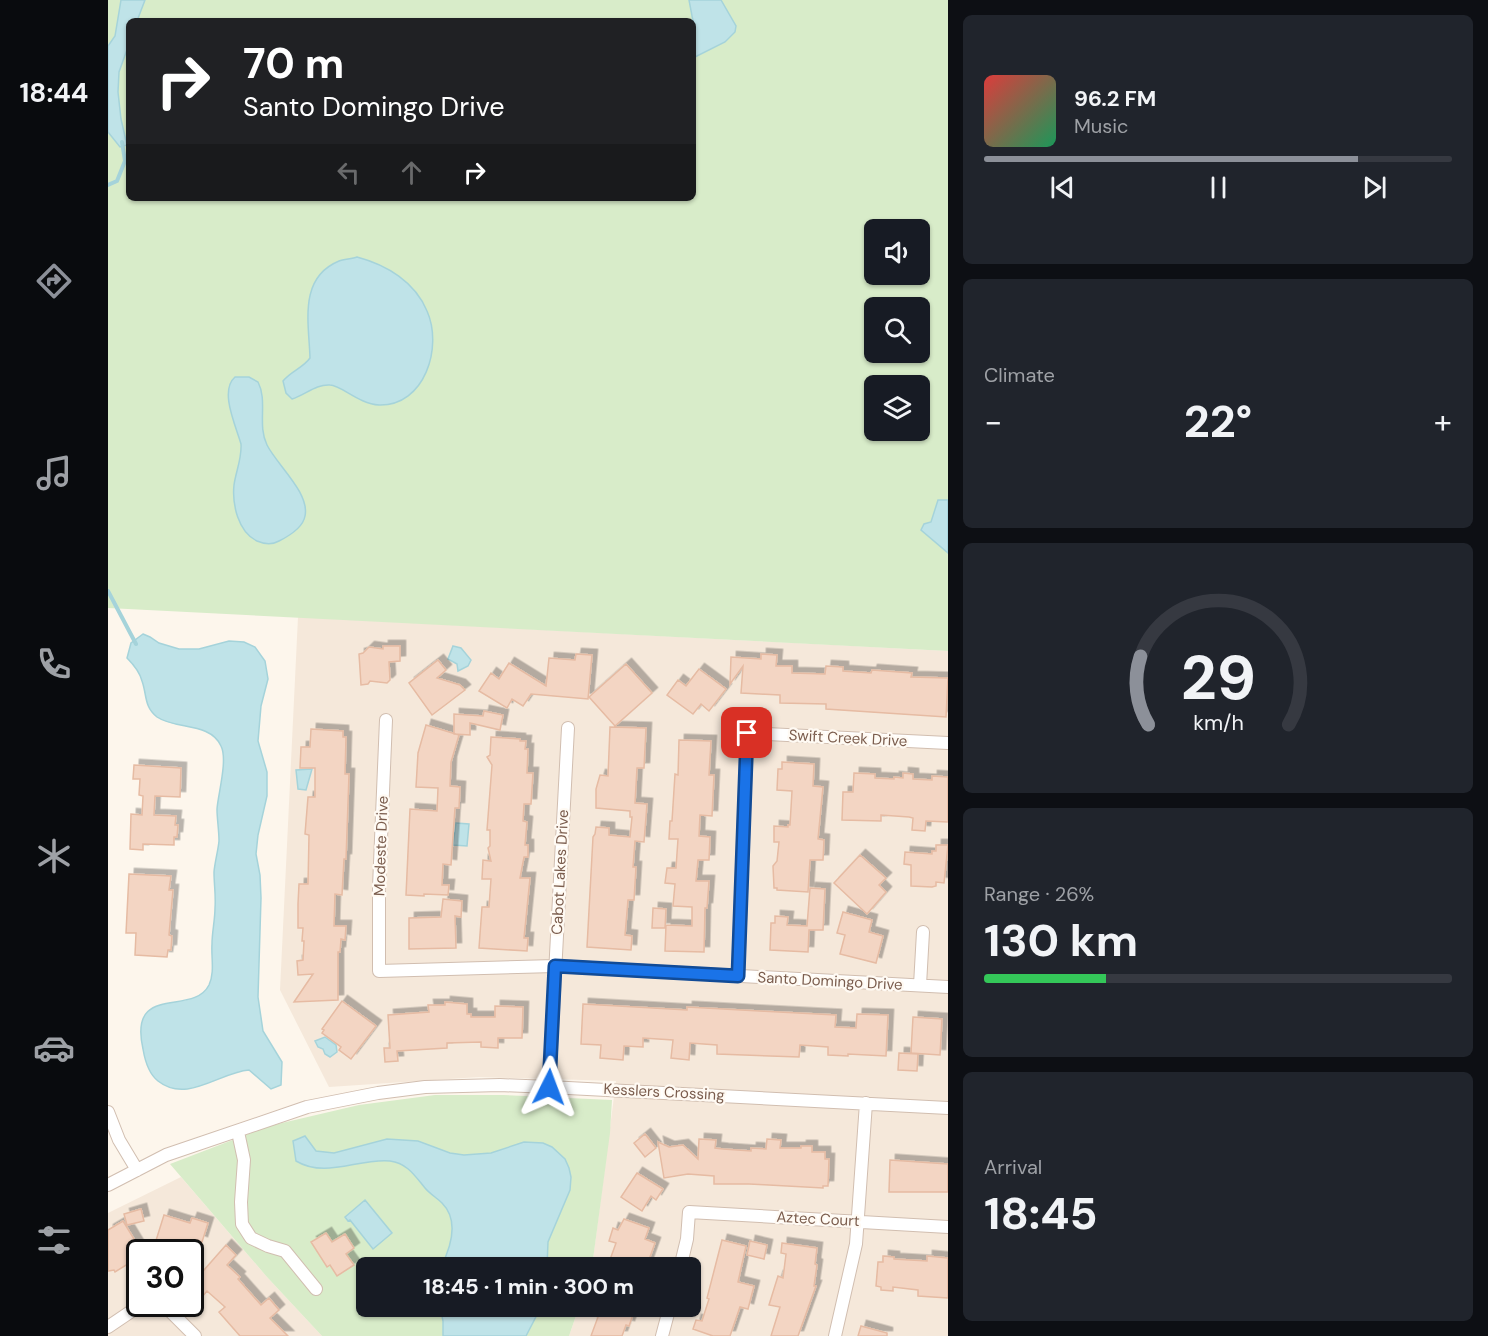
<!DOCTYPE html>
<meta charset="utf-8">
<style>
:root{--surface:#171b24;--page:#20242c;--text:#f1f3f6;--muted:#9ea1a6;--line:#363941;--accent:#8c9099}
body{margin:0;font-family:"DM Sans",sans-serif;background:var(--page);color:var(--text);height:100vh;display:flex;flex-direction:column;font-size:22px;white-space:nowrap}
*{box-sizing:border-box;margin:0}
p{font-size:20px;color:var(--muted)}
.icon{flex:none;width:33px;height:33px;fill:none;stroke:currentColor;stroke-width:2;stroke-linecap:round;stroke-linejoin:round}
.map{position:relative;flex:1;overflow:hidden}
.drawer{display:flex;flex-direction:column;gap:15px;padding:15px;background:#0d0f14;width:540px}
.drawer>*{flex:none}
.guide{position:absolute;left:18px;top:18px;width:570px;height:183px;border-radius:9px;box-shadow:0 2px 4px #0004;background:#202124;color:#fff;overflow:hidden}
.fabs{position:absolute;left:756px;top:219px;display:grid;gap:12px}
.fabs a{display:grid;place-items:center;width:66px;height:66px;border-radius:9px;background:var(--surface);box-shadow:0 2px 4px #0004;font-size:30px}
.speed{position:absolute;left:18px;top:1239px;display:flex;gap:12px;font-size:30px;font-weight:700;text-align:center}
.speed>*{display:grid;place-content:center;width:78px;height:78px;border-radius:50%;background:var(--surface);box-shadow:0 2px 4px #0004;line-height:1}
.speed .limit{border:3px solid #111;border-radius:9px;background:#fff;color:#111}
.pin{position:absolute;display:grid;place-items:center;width:51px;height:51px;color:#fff;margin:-26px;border-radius:12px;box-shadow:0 3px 9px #0006}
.me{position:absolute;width:66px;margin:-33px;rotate:3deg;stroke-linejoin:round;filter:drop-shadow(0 0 4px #0008)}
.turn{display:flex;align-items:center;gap:21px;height:126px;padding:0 18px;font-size:27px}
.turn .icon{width:78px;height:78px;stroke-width:2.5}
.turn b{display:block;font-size:42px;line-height:51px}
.lanes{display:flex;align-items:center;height:57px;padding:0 18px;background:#0003;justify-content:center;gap:30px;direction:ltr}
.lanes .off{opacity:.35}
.big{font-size:45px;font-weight:700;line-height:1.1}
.drawer .card{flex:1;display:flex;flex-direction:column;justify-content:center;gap:9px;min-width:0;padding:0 21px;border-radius:9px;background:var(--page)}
.drawer .dial{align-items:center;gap:0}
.dial svg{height:156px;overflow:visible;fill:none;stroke:var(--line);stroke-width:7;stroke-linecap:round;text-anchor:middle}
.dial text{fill:var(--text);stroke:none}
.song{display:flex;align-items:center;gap:18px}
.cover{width:72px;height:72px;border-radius:9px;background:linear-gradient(135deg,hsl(0 70% 55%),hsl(150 70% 35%))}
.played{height:6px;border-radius:3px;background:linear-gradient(90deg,var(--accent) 80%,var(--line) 80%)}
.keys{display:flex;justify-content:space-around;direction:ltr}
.heat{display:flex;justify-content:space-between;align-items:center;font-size:33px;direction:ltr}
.charge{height:9px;border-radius:4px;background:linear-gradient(90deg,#34c759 26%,var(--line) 0)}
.trip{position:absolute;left:248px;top:1257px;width:345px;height:60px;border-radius:9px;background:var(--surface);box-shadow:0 2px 4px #0004;font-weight:700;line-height:60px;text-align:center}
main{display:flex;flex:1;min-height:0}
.menu{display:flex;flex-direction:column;width:108px;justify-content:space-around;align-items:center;background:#090b0e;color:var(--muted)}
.menu .icon{width:42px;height:42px}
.menu .current{color:var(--accent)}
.menu b{font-size:27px;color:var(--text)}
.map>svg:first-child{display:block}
.residential{fill:#f5e8da;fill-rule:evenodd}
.green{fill:#d8ecc9;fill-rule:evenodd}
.water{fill:#bfe3e8;stroke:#a5d3da;stroke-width:1.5}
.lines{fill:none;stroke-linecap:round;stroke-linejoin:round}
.stream{stroke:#a5d3da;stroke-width:4}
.building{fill:#f3d5c3;stroke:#e6bba3;stroke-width:1.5;filter:url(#shadow)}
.minor-casing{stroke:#d1beb0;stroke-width:14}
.minor{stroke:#fff;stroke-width:12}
.route-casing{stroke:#114b97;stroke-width:15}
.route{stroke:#1a73e8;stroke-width:10}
.labels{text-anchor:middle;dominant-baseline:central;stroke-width:4.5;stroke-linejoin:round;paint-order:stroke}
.street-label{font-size:15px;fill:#7a5c4d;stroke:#fffaf3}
</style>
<main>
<nav class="menu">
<b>18:44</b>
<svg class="icon current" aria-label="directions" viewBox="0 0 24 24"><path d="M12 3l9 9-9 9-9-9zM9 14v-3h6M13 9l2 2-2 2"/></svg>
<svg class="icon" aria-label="music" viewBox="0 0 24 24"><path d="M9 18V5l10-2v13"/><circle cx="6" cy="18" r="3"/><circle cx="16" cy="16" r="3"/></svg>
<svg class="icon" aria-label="phone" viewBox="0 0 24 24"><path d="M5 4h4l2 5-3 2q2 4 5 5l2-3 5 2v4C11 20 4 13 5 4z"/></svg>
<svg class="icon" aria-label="climate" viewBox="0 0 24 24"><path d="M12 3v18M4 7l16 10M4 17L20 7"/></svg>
<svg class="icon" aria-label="car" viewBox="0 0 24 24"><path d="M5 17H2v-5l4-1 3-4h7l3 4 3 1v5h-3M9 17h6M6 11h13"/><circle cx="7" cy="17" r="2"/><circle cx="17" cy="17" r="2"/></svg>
<svg class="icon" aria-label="filters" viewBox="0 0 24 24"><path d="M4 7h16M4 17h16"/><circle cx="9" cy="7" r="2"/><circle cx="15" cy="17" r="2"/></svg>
</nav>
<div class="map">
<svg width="840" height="1336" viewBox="0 0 840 1336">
<defs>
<filter id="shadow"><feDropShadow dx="5.5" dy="-5.5" stdDeviation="0" flood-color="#0004"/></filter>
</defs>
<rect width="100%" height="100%" fill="#fdf6ec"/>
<path class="residential" d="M190,617L840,651V1336H461L471,1307L582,1306V1268L484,1267L508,1081L371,1077L221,1087L172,990Z
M73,1177L159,1277L214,1336H0V1213ZM32,1252H82V1304H32Z"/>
<path class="green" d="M0,0H840V651L0,608ZM21,21H585V198H21ZM766,230H812V274H766ZM766,308H812V352H766ZM766,386H812V430H766Z
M327,1095H395L504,1100L502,1133L484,1267L258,1268V1306L471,1307L461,1336H214L159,1277L62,1164L161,1126L251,1105Z"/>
<path class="water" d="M13,0H37L29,21H21V44L11,72L10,92L13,119L19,145L12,147L0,132V46L7,36Z
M581,0H613L628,26L627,32L617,42L585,58V21Z
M249,257C279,265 307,282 319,311C335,347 317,406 271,405C251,404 233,385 222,385C208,384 197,395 184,399L178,393L175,381C183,371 195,368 202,358C201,323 190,278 231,261C236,259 244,259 249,257Z
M127,377H141L150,382C160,401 149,425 159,445C169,465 202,493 197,516C195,528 181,536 171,541C164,545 156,544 149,541C130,532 124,504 126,485C128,471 134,458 133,444C128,426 111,391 127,377Z
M830,500H840V553L813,530L816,524L823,522Z
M35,634L42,637L51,643L71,649H91L121,641L136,642L147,647L157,661L160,679L153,706L150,741L159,772V796L150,835L148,854L152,875L153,898L150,997L155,1031L174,1062L173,1085L163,1089L141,1070C112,1072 79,1104 50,1081C41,1074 37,1061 35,1049C20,982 85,1017 101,985C107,972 103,957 104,944C104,932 107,920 107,908C108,896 106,884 106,872C107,861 110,851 111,841C111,830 109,819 109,809C110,794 120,760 113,746C102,722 68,730 49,717C36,707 39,695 34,681C32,673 25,664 19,658L23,643Z
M345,646L353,648L363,660L360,666L350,671L349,664L340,659Z
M204,769L198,790L190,789L188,770Z
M348,823L361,824L359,846L345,845Z
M217,1037L228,1045L229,1052L222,1057L217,1054L215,1049L210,1047L207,1041Z
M197,1136L208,1151L226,1153L279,1139L310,1141L342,1153L356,1155L383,1153L416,1142L435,1143L444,1147L457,1159L461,1168L463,1177L462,1190L440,1242L439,1267H333C342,1249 352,1221 334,1203C329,1198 322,1194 317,1188C307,1176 299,1163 282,1161C250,1158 218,1179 188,1161L185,1141Z
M257,1200L284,1233L265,1249L242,1220L240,1221L237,1217Z
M332,1307V1306L433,1307L418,1336H335V1321Z"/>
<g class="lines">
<path class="stream" d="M0,185L9,181L17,161L14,142
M0,591L28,644"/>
</g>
<path class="building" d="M275,646H292V661L281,662L282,680L279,683L262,681L260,684L253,685L251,654L255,653L261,647L275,649Z
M468,654L484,655L480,699L423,694L415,706L404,699L399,708L371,691L383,673L391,679L401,663L438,686L441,658L467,660Z
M653,654L669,655L668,666H684V673L717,674L718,666L735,667V671L763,673L764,670L804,673L803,677L840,678L838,717L718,709V704L672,703V695L633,693L635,666L622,684L623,657L653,659Z
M330,660L338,670L329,678L352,685L357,690L324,715L301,683Z
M518,664L544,693L507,726L481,697Z
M591,669L618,689L601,711L593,704L585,714L559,695L570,680L578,686Z
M376,711L395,715L392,730L362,723V735L346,734V714L375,716Z
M318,725L351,735L343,762L342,786L352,787L351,808H347L343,865L335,864L334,885H341L340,895L316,894V896L298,895L302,809L329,811L330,788L308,787L310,753Z
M502,727L538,728L536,768H529L527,803L539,804L536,842L527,841L525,867H528L526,900H520L517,935L524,936L523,950L479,947L485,837L487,834L488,827L501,828V835L522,837L524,817H522V811L488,808V789L492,775L500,776Z
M203,729L235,731V737H238L237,774H241L238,859H236L234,895L227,894L226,926H238L237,940L233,939L232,952H230V1000L186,1002L205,974L190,975L189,961L195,960L196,941H194L195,928H190V904L191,884H200L201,835L197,834L200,797H207V768H192L193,747H202Z
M383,737L412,739V741H418L417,749H420L419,773H425L423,804H416L415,821L419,822L417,845H420V857H416L412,878H422L416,938H420L419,951L371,948L374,907H381L383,879H374L375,860L383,861L380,848L382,846V830H379L384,765L379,757L382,755Z
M571,740L603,741L601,775H606L604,816L592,815L591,836L602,837L601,860H590L588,881H601L599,908H597L596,952L557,951L558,925L584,926V907L565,906L567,884L557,883L559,868H568L570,839H561L562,821H564L567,774L570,775Z
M674,762L706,764L705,786L715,787L710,839L716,840L715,860H702L700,892L669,890V888H666L665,866L669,861L671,842H666V826L680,827V825H682L684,791L669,790L670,769H674Z
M26,765L73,768L72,797L47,796L46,815L68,816L67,825H70L69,837H66V845L35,844V850L22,849L23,814L34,815L35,796L31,795L32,779H25Z
M746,773L767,774V778L786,779V777L795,778V773L805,774V779L824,780V776L840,777V822L818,821L817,831L804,830L805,818L801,817L773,815V821L734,820L735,792H745Z
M828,845H840L836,883L828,882V886L824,887L803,886V865L796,864L797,852L824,854V851H828Z
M752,855L778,878L771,885L778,892L759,914L726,883Z
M21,874L63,876L61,890H65L61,935L64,936L63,950H60L59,957L27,955L28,933H18Z
M702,888L717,889L715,930H701L700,952L662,950L663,923H667V916L680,917L679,925L699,926Z
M335,899L354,901L353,917L347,916L348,948L301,949V918L333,917Z
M545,908L558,909L557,928H544Z
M735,912L764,920L761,932L775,936L768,963L732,954L737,935L729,933Z
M234,1001L268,1026L243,1059L231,1050L233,1047L214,1033L216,1030L214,1029Z
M337,1002L359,1004V1014H363V1017H387V1006L415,1007L414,1038H390V1048L373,1047V1042L339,1043V1048L289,1051L290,1061L277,1062L276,1048H282L280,1015L321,1012L320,1005H337Z
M475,1004L579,1010V1007L728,1015L727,1027L748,1028L749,1014L780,1015L778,1056L740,1054V1056L720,1055V1047L692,1045L691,1057L609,1054V1045L582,1043L581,1060L563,1058L565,1040L535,1038V1047L516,1046L515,1060L492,1058L493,1045L473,1044Z
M805,1017L834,1019L832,1055L803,1053Z
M791,1053L810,1054L809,1071L790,1070Z
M537,1134L548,1148L537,1157L526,1143Z
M591,1139L608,1140L607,1148L615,1149L643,1151V1148L658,1149L659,1139L673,1140L672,1148H693V1146H704V1152H717V1159H721L720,1186H715V1188L641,1184H606V1176L580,1174L556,1178L550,1142L561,1147L575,1145L590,1159Z
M782,1160L840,1164V1192H781Z
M529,1173L555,1189L548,1200L543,1196L534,1211L513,1197Z
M33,1209L36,1221L19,1225L16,1214Z
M56,1215L82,1223L84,1218L100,1223L94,1242L89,1240L85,1252H54L45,1250Z
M516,1219L541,1228L537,1239L547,1243L538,1268H499L508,1243L501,1241L505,1228L510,1230Z
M15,1221L34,1252H24L28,1259L7,1272L6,1270L0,1271V1230Z
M218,1233L224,1242L237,1234L246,1248L238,1254L246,1265L229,1276L222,1265L219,1267L203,1242Z
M614,1240L638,1246L630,1282L646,1286L640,1309L632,1307L622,1336H605L585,1329L588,1320L594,1321L601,1299L599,1298Z
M642,1241L659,1245L656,1259L639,1255Z
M674,1243L709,1248L707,1264L709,1265L706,1286H708L690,1336H663L672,1307L661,1305L670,1276L675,1278L678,1254L673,1253Z
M118,1245L128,1255L119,1265L132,1277L130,1279L153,1305L161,1298L171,1310L162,1318L180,1336H132L111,1312L117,1307L99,1291L94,1297L82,1286Z
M775,1256L786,1257V1259L819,1261V1256L840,1258V1298L810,1296V1290L785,1287V1291L773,1290V1287L768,1286L770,1262H775Z
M466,1306H528L521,1326L518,1325L514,1336H483L490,1317Z
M753,1326L779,1333V1336H750Z"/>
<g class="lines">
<defs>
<path id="minor" d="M278,720L271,887V971L447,966L840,987
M630,976L639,733L840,743
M812,985L815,932
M441,1087L460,728
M0,1112L11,1140L29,1170
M130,1132L136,1160L133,1202L134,1224L143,1238L160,1246L177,1251L208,1289
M0,1185L58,1155L199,1107L270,1093L317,1087L392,1085L441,1087L840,1108
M572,1268L579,1239L581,1212L840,1227
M55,1304L87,1336
M0,1327L34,1304
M554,1336L562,1306
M727,1336L748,1244L758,1103"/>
</defs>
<use href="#minor" class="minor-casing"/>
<use href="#minor" class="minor"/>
</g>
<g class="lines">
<defs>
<path id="route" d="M441,1087L447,966L630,976L639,733"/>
</defs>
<use href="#route" class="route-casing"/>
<use href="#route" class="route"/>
</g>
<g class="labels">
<g class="street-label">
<text transform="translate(740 738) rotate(3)">Swift Creek Drive</text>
<text transform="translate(273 846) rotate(-88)">Modeste Drive</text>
<text transform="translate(452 872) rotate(-87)">Cabot Lakes Drive</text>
<text transform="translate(722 981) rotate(3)">Santo Domingo Drive</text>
<text transform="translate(556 1092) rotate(3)">Kesslers Crossing</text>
<text transform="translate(710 1219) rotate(3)">Aztec Court</text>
</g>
</g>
</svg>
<div class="fabs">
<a><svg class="icon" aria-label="sound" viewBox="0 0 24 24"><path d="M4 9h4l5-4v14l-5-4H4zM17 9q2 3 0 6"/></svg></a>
<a><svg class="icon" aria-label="search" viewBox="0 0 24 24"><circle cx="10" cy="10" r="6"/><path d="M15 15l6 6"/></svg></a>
<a><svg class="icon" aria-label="layers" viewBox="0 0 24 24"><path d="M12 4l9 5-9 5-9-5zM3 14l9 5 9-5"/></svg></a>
</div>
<div class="speed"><div class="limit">30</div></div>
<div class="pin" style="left:639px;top:733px;background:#d93025"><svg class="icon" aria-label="arrive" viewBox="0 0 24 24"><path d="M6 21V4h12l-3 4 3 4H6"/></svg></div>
<svg class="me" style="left:441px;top:1087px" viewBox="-20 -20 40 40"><path d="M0-17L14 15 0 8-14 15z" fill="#1a73e8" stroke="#fff" stroke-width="4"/></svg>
<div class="trip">18:45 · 1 min · 300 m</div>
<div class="guide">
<div class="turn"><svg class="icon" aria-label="right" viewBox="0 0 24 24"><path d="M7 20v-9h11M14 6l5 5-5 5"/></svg><div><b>70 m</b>Santo Domingo Drive</div></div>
<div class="lanes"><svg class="icon off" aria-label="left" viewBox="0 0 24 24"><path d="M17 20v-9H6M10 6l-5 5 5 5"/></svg><svg class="icon off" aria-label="ahead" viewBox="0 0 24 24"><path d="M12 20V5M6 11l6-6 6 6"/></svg><svg class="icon" aria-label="right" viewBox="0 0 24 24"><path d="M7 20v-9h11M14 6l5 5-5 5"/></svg></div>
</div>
</div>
<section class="drawer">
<div class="card">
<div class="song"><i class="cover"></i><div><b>96.2 FM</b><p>Music</p></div></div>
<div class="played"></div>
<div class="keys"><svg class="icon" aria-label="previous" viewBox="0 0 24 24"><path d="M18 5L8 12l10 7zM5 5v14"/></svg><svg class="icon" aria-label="pause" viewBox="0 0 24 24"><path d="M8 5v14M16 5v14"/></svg><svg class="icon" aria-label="next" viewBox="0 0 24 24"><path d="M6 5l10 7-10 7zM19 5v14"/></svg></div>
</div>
<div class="card"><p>Climate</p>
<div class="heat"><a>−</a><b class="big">22°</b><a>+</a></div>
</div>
<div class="card dial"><svg viewBox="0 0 100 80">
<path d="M14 69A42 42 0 1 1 86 69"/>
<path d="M14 69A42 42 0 0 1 10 34" stroke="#8c9099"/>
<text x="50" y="56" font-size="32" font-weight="700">29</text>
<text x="50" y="72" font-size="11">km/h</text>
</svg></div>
<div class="card"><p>Range · 26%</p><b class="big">130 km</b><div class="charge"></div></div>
<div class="card"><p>Arrival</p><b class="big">18:45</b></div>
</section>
</main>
